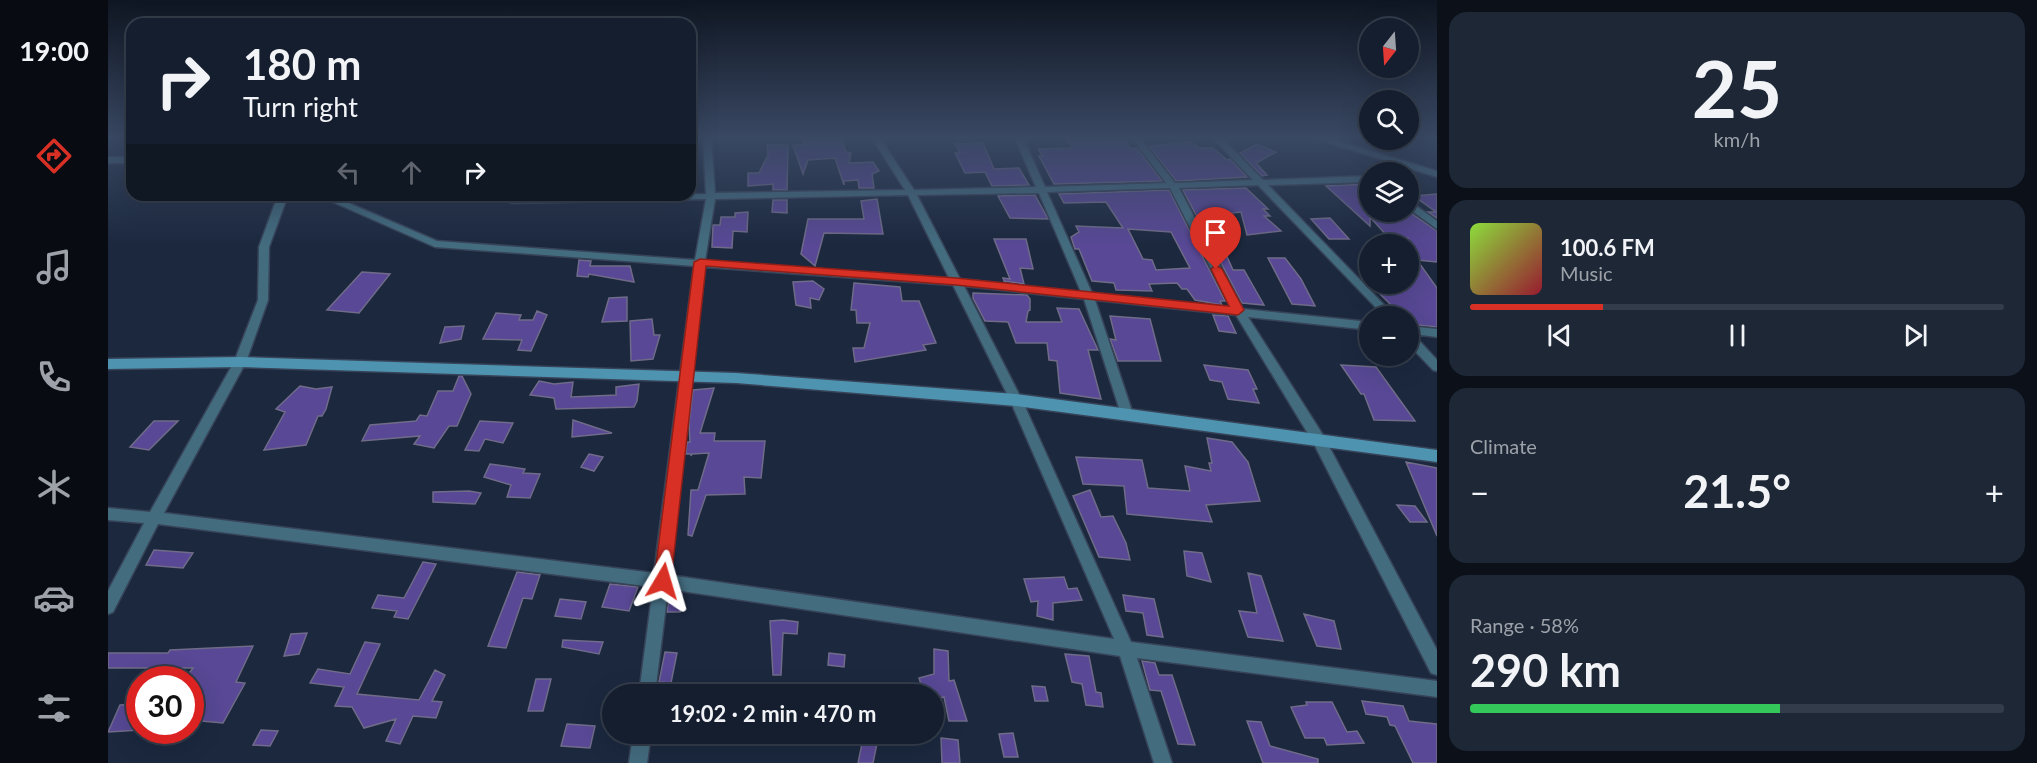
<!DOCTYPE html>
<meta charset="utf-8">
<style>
:root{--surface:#141e2e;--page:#1d2736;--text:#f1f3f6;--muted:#9da2aa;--line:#333c4a;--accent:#d93025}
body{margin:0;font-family:Lato,sans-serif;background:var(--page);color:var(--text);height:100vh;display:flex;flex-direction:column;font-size:22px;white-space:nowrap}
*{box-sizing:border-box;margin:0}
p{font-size:20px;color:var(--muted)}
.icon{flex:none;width:33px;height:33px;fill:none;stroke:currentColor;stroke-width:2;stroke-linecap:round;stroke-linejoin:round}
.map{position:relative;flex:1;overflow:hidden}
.sheet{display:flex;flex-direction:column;gap:12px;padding:12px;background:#0b1019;width:600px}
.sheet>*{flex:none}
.hud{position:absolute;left:18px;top:18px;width:570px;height:183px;border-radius:18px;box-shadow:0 6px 24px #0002,0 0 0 2px var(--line);background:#141e2e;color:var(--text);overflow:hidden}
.needle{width:39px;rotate:197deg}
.tools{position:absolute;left:1251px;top:18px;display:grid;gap:12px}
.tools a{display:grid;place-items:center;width:60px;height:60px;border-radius:50%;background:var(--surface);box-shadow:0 6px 24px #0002,0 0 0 2px var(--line);font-size:30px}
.speed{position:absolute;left:18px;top:666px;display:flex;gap:12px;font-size:30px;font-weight:700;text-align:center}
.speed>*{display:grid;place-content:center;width:78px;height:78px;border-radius:50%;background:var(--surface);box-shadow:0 6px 24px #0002,0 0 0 2px var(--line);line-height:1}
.speed .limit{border:9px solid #d22;background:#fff;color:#111}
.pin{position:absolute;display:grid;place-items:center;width:51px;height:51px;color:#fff;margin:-62px -26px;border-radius:50% 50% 50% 0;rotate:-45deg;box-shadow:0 0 6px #0007}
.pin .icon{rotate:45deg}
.me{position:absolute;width:66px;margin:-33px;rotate:7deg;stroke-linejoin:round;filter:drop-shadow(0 0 4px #0008)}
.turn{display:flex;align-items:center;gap:21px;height:126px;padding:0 18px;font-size:27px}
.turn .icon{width:78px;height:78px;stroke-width:2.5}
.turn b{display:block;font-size:42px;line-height:51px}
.lanes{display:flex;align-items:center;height:57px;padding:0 18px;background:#0003;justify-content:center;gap:30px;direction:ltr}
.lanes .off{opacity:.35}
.big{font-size:45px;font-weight:700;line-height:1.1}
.sheet .tile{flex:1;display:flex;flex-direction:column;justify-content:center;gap:9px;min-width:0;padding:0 21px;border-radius:18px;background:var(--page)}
.sheet .dial{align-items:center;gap:0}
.dial b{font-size:78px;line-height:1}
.song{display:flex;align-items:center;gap:18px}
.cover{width:72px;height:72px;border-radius:9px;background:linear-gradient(135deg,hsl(90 70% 55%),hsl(350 70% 35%))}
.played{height:6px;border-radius:3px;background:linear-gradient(90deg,var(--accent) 25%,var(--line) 25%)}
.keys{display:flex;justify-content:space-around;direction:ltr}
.heat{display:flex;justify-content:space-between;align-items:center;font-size:33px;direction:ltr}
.charge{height:9px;border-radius:4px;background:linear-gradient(90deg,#34c759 58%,var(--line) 0)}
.trip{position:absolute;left:494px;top:684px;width:342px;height:60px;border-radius:30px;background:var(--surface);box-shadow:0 6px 24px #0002,0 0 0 2px var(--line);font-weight:700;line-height:60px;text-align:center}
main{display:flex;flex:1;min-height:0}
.menu{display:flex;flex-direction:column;width:108px;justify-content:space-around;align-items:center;background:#080c12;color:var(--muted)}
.menu .icon{width:42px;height:42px}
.menu .on{color:var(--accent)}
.menu b{font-size:27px;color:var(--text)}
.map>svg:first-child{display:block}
.building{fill:#584895;stroke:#6f6b88;stroke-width:1.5;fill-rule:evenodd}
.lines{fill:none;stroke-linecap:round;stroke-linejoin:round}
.street-casing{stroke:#374358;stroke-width:3}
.secondary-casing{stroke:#374358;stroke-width:3}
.street{fill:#436c7f;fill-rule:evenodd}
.secondary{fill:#4e93b0;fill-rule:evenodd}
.route{fill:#d93025;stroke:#8d1f18;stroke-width:1.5}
</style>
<main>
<nav class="menu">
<b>19:00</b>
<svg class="icon on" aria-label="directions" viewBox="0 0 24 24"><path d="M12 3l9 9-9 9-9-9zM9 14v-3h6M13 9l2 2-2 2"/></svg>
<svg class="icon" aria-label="music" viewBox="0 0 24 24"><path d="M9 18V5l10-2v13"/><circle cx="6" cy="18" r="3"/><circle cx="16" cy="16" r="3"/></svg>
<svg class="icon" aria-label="phone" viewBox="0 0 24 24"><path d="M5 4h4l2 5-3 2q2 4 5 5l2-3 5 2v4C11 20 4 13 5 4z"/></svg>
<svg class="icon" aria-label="climate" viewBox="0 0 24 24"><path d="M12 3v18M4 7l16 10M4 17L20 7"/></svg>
<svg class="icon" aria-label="car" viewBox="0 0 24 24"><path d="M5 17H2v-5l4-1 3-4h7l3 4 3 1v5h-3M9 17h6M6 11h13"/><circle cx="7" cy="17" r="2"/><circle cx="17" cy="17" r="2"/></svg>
<svg class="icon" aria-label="filters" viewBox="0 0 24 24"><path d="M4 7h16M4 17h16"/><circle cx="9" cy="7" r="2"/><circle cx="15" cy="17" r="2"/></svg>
</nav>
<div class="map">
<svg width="1329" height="763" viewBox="0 0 1329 763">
<rect width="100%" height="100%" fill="#1b283e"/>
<path class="building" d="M733,138L738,152L743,153L741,163L765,162L771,171L764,174L766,188H751L750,180L736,181V185L727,158L700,160L695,174L685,145H696L694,140Z
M957,138L1017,140L1023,149L1029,148L1054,181L946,184L931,156H935L930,149L965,148Z
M1083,142L1091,148H1105L1119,160L1122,159L1139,177L1068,181L1041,146Z
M875,143L886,169L911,168L921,185L884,186L877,172L857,173L847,153H852L847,144Z
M1149,144L1168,152L1148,163L1159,175L1154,176L1132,153Z
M659,145H680L679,190H665V184L640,186V173H651L660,155Z
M1262,184V212H1301L1329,231V262L1309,260L1329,288V327L1300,324V316H1294L1262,284H1300V238L1280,237L1262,217V226L1218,186Z
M1138,188L1160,209H1155L1162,216H1156L1173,231L1139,235L1133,212L1096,216L1112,241L1125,270H1136L1156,305L1134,303L1075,190Z
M1061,190L1117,301H1112L1114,305L1087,300L1079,289H1074L1069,283L1041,284L1044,291L1008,290L1006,283L984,281L971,249H967L963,237L971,232L968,226L1015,228L998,202L956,203L951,194ZM1020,229L1063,232L1082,268L1048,270L1044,260L1035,259Z
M1329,194V218L1320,212H1328L1306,196Z
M927,195L940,219L902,218L890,196Z
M769,199L775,234L716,233L707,266L693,254L700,219H756L753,201Z
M665,200H679V213L664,212Z
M640,212L639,232L625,231L624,248L604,247L605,225H612L613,217H627V213Z
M1222,218L1241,239H1221L1203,219Z
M886,239H918L925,269L912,268L916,284L896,281L895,278L902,279Z
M1160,258H1177L1193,279L1207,306L1184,304Z
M471,260L483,261L482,266H522L526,282L481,274L480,277L469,276Z
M254,272L282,274L251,313L219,310Z
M705,281L716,289L711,300L702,298L703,308L688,305L685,282Z
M746,283L792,287L794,301H811L828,343L815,345L818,350L747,362L745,348H756L762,323H749L748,310H743Z
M865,293L919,295L922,299V310L920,311L918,322H954L949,308L971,309L990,350H980L993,399L952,393L949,361L941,360L939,343H908L900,322L877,321L865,298Z
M519,297V321L494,322L501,298Z
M429,311L439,315L423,351L410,350L414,340L375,339L388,313L413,315L411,320H425Z
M1105,315L1120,316L1128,333L1111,331Z
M1002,316L1042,319L1053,361H1010L1002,339L1008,340Z
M544,319L546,335H552L545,359L523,361L522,321Z
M356,326L353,339L332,343L337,327Z
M1096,365L1140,370L1149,389H1145L1151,403L1120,399L1114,382L1102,380Z
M1233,365L1268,367L1307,421L1266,420L1256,394H1253Z
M351,376H354L363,394L349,426H341L326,448L306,444L312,436L254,441L262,425L308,421L312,415L319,416L330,391H345Z
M431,381L446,384L465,382L463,397L508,395V387L531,384L529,401L526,407L448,409L446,398L422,395Z
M192,386L208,389L224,387L218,409L214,416H210L198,445L156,450L177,412L168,409Z
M606,388L592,433H607L606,441H657L653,478L636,477L637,494L598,495L584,536L580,535L583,490H590L601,453L584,454L583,456V454H578L579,442H582L581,424L585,390Z
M465,420L504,433L464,437Z
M46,421H70L41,450L22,447Z
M372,421L405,423L395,443L377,439L371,451L357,450Z
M1099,438L1124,442L1140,462L1152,501L1098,505L1104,522L1019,514L1016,486L975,484L968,457L1034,460L1040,488L1082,491L1077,466L1103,471L1101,463H1104Z
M481,454L495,457L486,471L473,467Z
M1298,462L1329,468V536Z
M382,464L417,469L415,473L432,474L422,498L399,497L403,485L376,477Z
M982,490L993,517L1005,516L1018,543L1022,560L991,557L965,496Z
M361,491L373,493L367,504L325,502V492Z
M1289,505L1307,506L1319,522H1302Z
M46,550L85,553L75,568L38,565Z
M1076,551L1094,553L1103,582L1079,576Z
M315,562L328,564L300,619L286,617L289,611L264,608L270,595L296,598Z
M409,572L432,575L424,599L415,598L398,648L380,646Z
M1140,573L1153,576L1175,641L1140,637L1131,611L1149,613Z
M956,577L960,589L969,588L974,600L945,603V620L929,616L930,601L923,602L916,579Z
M502,584L530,587L521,611L494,607Z
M562,594H574L572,612H559Z
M1015,595L1046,599L1055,637L1039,635L1035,613L1018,611Z
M452,599L478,602L473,619L447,616Z
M1196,614L1226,621L1233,649L1209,646Z
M675,620L690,622L689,634L675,633L673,675H665L662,621Z
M199,633L191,654L176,656L183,634Z
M455,640L495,642L491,654L454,647Z
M257,642L272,644L249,694L311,700L327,670L337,675L324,701L334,702L328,718L305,716L292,744L278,741L288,719L256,728L244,707L227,706L236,687L202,683L210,669L242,674Z
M145,646L128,682L137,683L115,723L82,720V672L85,668H0V653H60L62,650Z
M826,649L840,651L841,681L846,680L859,721H841L836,697L825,700V694H816L811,678L826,674Z
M557,652L569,653L563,683L551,682Z
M721,653L737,655L736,667L720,665Z
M957,654L981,656L988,692L993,693L995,707L978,705L974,684L964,682Z
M1034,661L1047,663L1051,675H1064L1087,745L1070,744L1053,691L1042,690Z
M428,679H443L435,711H420Z
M924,686L937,687L940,701H927Z
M1254,701L1295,706L1301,721L1329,724V763H1305L1287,726L1282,725L1279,717L1258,714Z
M1198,702H1224L1239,732L1249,731L1256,743L1219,745L1216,738H1197L1183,707L1199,705Z
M32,704V730L0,732L12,705Z
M1139,721L1153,722L1162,746L1210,759V763H1155Z
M459,724L487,726L482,748L453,746Z
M153,730L170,731L162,746L145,745Z
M905,733L910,757H896L891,734Z
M756,734H771L765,763H750Z
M833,738L850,740L852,763H834Z"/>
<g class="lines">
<defs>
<path id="street" d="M595,138H603L607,193L797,190L764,138H772L806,190L928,187L907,138H915L937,187L1058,183L1024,138H1032L1067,183L1145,180L1105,138H1114L1155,180L1262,176V182L1160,185L1287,316H1276L1150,185L1071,188L1135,309L1262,322V330L1140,317L1215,435L1329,650V675L1323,673L1205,442L1128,315L987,300L1025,414L1023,417H1015L1013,414L976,299L856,286L914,400L1023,642L1329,681V697L1029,658L1064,763H1046L1012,656L560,589L547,694H531L545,587L50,524L5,612L0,614V591L36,523L0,520V508L42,512L126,362L150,300L151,247L170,195H180L161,247L160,300L138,362L56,513L546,573L586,266L327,247L209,195H222L329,241L587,260L598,199L404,203L387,195H400L405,197L598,194ZM1062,188L1123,308L984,293L939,192ZM931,193L973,292L852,279L809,195ZM800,195L841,278L597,261L607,199ZM597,267L845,285L902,400L1006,639L561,575Z
M1206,138H1219L1329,171V177Z
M0,157H24V163H0Z
M1300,200L1329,221V229L1300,208Z
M1300,326L1329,329V337L1305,334L1329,360V371L1325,370L1300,344Z
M525,734H543L539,763H521Z"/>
<path id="secondary" d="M132,357L628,373L908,394L1329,450V462L908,406L628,383L132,367L0,369V359Z"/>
</defs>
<use href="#street" class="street-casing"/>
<use href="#secondary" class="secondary-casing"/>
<use href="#street" class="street"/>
<use href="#secondary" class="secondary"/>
</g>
<linearGradient id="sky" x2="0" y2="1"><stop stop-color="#0f1622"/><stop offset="0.56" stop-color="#394863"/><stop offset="1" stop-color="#394863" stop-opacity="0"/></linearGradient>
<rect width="1329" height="245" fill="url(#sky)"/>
<path class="route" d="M592,259L848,278L1121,306L1103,269L1108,265L1114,269L1136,310L1130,315L848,285L598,266L563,581L561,587L555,589L548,587L546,581L586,262Z"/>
</svg>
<div class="tools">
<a><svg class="needle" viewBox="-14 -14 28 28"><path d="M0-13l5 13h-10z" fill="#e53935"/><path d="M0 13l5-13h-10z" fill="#9da2aa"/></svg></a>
<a><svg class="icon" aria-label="search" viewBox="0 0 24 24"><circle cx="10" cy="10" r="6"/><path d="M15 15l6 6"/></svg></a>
<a><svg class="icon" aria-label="layers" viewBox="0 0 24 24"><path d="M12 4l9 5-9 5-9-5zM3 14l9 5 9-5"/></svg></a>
<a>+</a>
<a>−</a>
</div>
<div class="speed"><div class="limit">30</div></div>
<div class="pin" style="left:1108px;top:269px;background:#d93025"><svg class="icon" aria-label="arrive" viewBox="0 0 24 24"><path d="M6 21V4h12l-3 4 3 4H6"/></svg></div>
<svg class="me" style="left:555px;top:581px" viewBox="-20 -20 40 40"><path d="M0-17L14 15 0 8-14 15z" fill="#d93025" stroke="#fff" stroke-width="4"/></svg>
<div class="trip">19:02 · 2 min · 470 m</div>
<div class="hud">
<div class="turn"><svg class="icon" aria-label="right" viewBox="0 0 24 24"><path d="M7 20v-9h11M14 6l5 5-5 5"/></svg><div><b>180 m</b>Turn right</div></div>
<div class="lanes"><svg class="icon off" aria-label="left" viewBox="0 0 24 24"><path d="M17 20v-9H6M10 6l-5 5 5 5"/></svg><svg class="icon off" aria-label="ahead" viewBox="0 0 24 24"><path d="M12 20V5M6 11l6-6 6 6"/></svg><svg class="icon" aria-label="right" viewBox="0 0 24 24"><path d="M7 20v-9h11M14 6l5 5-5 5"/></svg></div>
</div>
</div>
<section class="sheet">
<div class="tile dial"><b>25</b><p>km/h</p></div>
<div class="tile">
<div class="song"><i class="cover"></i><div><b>100.6 FM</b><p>Music</p></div></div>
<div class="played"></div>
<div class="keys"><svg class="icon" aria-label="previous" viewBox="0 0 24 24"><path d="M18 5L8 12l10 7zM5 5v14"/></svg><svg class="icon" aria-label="pause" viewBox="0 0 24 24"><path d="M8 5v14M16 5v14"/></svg><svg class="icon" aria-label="next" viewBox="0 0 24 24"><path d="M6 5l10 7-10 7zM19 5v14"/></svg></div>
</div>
<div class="tile"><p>Climate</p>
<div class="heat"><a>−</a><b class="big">21.5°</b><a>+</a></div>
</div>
<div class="tile"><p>Range · 58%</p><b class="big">290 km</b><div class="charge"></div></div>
</section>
</main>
